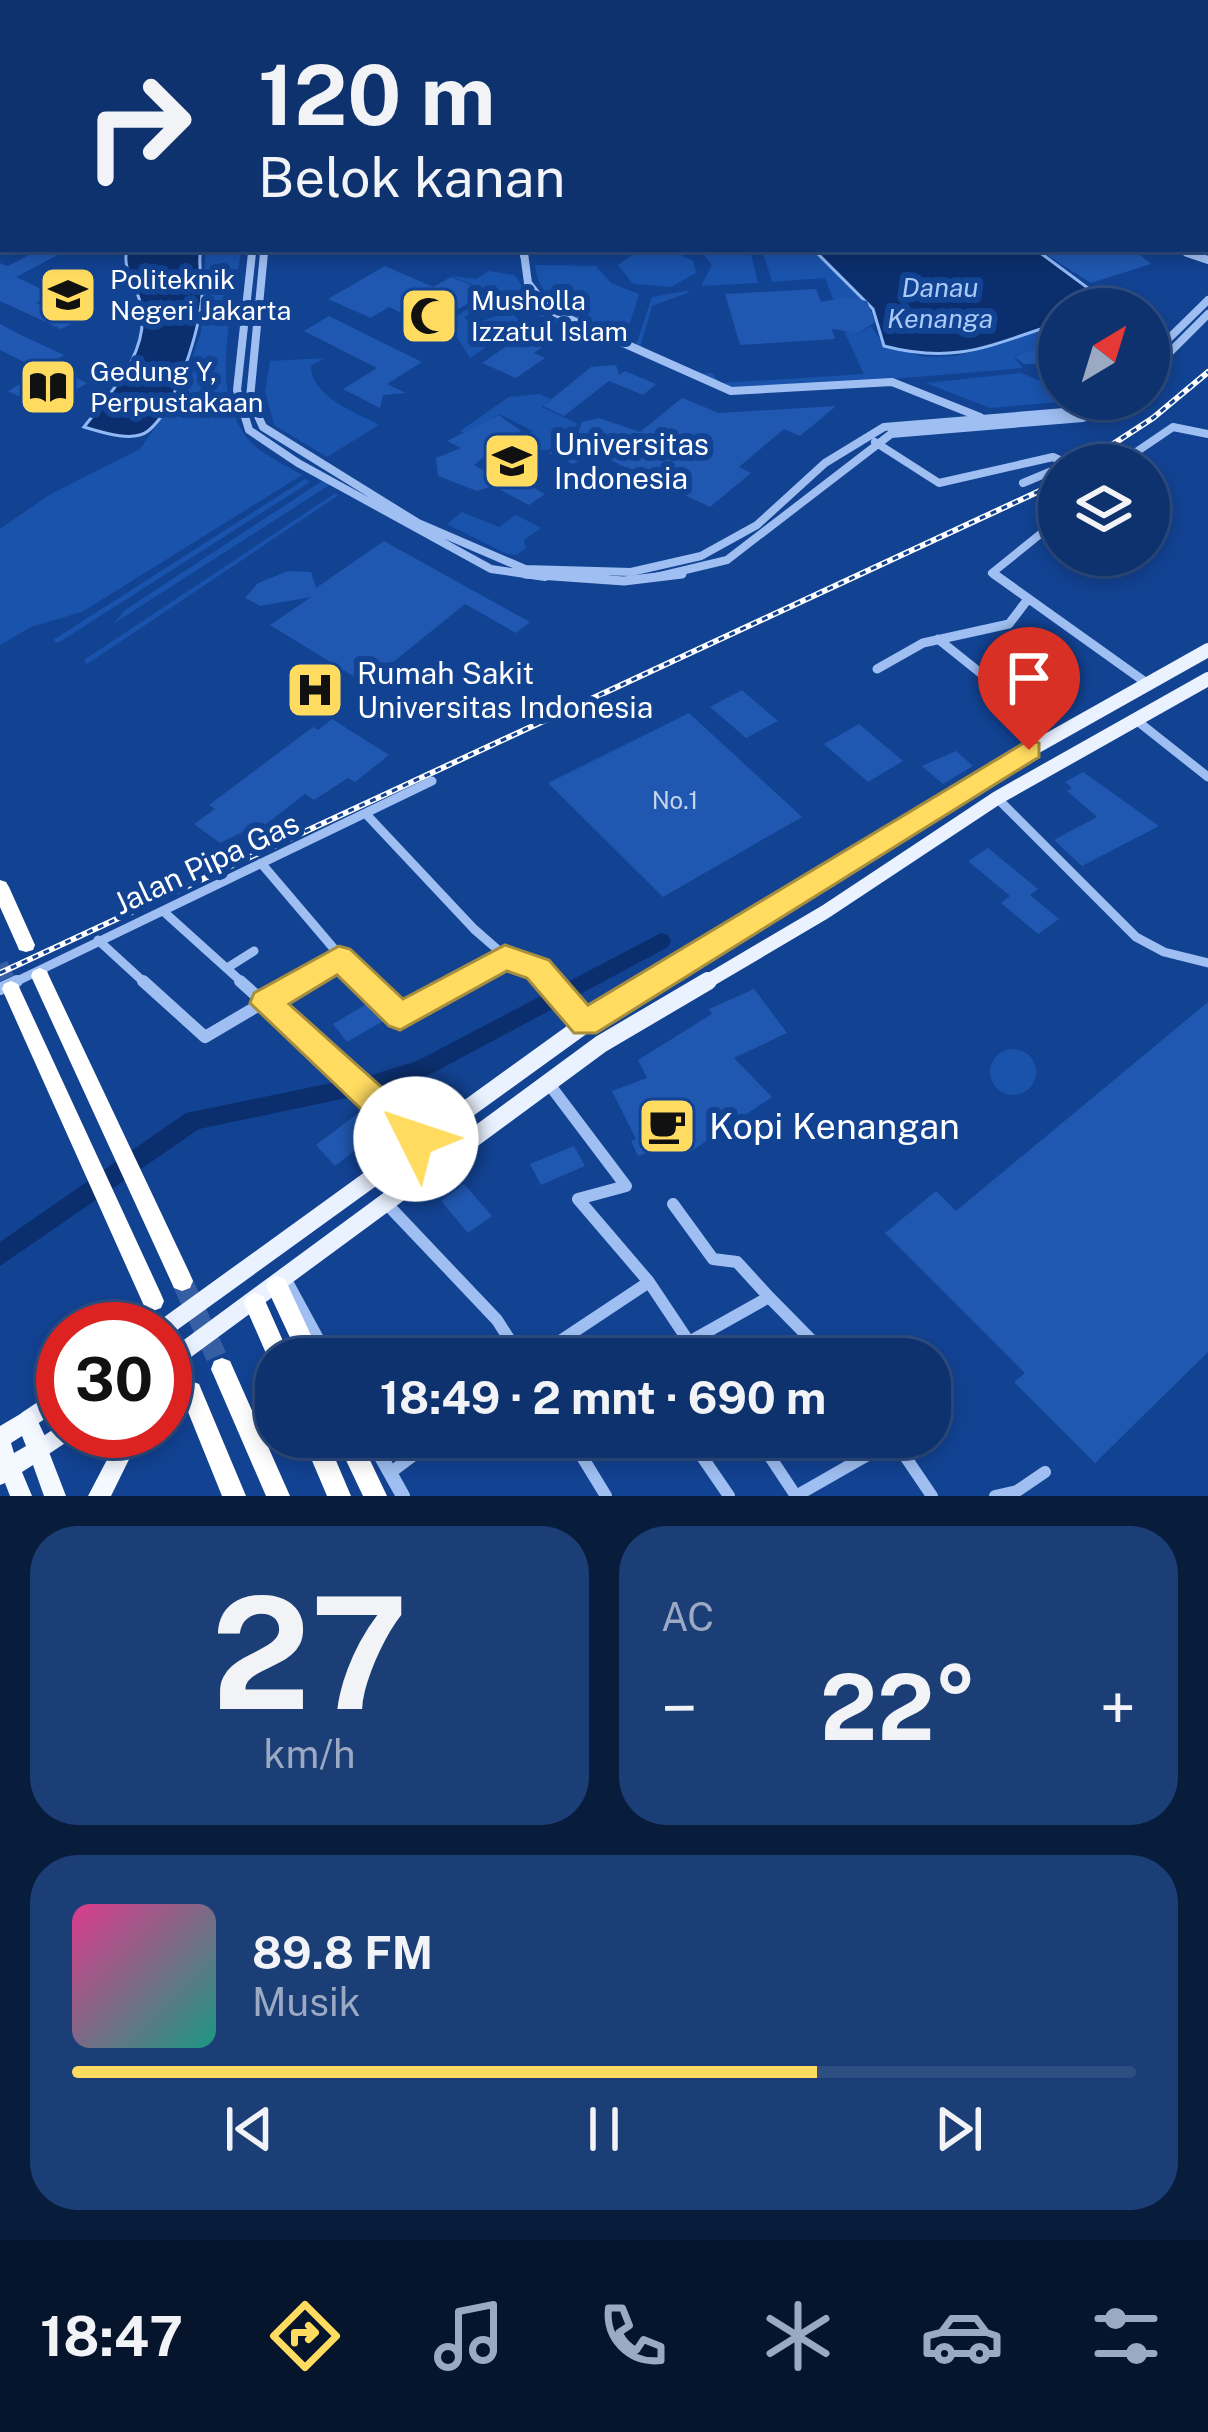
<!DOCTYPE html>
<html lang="id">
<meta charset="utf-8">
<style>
:root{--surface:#0e326e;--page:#1c3e76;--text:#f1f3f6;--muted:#9baac2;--line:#2e4d81;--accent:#ffdb60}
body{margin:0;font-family:"Public Sans",sans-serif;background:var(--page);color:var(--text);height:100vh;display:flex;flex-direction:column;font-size:45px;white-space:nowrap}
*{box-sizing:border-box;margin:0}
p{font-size:39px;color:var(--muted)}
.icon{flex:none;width:66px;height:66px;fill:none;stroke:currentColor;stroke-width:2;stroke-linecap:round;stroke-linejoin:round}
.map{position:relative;height:1496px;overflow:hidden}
.side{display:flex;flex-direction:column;gap:30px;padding:30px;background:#081c3c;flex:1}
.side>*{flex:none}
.banner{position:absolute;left:0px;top:0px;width:1209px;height:252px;box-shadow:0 6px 18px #0003,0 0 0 3px var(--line);background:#0e326e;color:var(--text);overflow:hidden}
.needle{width:78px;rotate:38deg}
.tools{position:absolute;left:1038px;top:288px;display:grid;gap:24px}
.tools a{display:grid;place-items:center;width:132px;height:132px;border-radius:50%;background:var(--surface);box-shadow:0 6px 18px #0003,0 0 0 3px var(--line);font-size:60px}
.speed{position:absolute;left:36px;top:1302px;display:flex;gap:24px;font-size:60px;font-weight:700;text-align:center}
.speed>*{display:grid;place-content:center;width:156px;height:156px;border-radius:50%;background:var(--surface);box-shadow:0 6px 18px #0003,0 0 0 3px var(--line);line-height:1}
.speed .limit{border:18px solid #d22;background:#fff;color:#111}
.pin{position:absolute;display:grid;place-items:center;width:102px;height:102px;color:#fff;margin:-123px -51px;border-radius:50% 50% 50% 0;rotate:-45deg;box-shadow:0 0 12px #0007}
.pin .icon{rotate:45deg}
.me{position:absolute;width:132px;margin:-66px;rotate:311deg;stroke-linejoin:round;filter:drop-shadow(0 0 9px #0008)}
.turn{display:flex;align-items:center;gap:42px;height:252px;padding:0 60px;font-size:54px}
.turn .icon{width:156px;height:156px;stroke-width:2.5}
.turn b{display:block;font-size:84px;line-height:102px}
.big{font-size:90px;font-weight:700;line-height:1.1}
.side .tile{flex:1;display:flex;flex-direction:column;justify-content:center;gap:18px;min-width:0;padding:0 42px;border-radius:48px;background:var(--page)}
.side .dial{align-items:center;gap:0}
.dial b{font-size:156px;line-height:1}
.song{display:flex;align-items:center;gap:36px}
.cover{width:144px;height:144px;border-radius:18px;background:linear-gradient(135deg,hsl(330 70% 55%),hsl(170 70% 35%))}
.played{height:12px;border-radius:6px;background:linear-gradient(90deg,var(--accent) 70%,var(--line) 70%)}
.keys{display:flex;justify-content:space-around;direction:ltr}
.heat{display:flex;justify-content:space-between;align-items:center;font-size:66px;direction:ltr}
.side .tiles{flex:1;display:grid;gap:30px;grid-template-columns:1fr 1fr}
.tile:last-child{grid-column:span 2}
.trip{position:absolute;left:255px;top:1338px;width:696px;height:120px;border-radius:48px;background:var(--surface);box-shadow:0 6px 18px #0003,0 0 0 3px var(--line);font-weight:700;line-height:120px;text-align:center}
.dock{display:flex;height:192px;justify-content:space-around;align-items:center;background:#06142c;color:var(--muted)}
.dock .icon{width:84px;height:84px}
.dock .active{color:var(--accent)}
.dock b{font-size:54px;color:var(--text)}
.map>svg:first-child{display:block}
.green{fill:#1a53ac}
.water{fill:#0b2f6e;stroke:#90b9f5;stroke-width:3}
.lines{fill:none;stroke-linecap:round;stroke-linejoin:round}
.river{fill:#0b2f6e;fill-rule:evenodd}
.building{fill:#2058b1}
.motorway-tunnel-far1{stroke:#365ea2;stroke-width:16;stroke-dasharray:16 9;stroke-linecap:butt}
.motorway-tunnel{stroke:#365ea2;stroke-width:21;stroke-dasharray:21 10;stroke-linecap:butt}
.minor-far3{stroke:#9fbff2;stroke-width:6}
.minor-far2{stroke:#9fbff2;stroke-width:8}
.minor-far1{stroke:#9fbff2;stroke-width:9}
.minor{stroke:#9fbff2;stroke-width:12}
.tertiary{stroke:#9fbff2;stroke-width:14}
.primary-far1{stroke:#eaf1ff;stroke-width:14}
.primary{stroke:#eaf1ff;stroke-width:18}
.trunk{fill:#f4f8ff;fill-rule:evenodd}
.motorway{fill:#fff;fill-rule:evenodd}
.rail-casing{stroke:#fff;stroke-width:6}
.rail{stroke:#124292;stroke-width:3;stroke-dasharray:6;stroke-linecap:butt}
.route{fill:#ffdb60;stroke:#a68e3e;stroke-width:3}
.labels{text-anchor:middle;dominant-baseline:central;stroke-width:12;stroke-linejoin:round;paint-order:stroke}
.number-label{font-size:24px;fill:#c7d5ec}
.far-poi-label{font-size:27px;fill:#fff;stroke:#124292;text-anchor:start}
.far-water-label{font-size:27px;font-style:italic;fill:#abcaf9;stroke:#124292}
.poi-label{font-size:30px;fill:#fff;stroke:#124292;text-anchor:start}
.street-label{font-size:30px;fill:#fff;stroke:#124292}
.near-poi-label{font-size:36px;fill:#fff;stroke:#124292;text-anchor:start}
</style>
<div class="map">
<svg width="1208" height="1496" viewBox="0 0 1208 1496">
<rect width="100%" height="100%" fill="#124292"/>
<path class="green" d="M206,249H241C234,309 207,388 248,439C260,454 285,465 302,475L82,612L31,627L0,645V529L49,495L140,449L182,389L201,332Z
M641,249H669L693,261L696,273L671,287L633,284L618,265Z
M699,249H750L758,283L701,286L712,265Z
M762,249H813L867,301L833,299L825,278L772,282Z
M535,265L596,266L611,283L639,294L626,336C590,326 539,308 535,265Z
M489,271L515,275L534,307L602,343L590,348L596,343L524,309L473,305L490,292L451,276L476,279Z
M686,291L690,292L652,306L640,348L699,374L712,373L720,383L864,374L844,331L860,333L871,326L885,346L924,357L956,356L1059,323V336L1049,346L1014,357L1023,368L750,391L724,386L640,348L636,345L652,297Z
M467,309L473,311L464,318L476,323L511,311L534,340L524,347L501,337L470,358L448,323Z
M325,358L311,366C311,397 355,412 379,425L327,457L274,425L265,391L270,361Z
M1021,373L1059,389V399H1089L990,408L926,383Z
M540,394L551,399L542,407L578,424L548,450H506L533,431L499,414L478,428L506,442L501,446L460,431L509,397Z
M305,479L310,482L58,643L53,640Z
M322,481L331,484L113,624L125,610Z
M334,494L339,495L87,664L84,660Z
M462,512L499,527L516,515L541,528L524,540L526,548L516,555L507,554L447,524Z
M990 1072a23 23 0 1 1 46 0a23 23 0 1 1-46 0Z"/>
<path class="water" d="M127,249H201C197,267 203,277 202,294C200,329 176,409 148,431C133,443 101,432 84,427C110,393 153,350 140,302C135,282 122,270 127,249Z
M813,249H1035L1111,305L1059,309V323C990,345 957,365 884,346L873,309Z"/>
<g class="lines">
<path class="river" d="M661,933L668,935L671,941L668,947L431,1074L370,1094L361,1089L359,1095L351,1097L199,1129L0,1266V1242L186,1113L351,1079L360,1084L362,1078L417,1061Z"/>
</g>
<path class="building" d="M40,249H69L16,277L52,294L36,303L74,322L61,329L0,301V263L8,266Z
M1053,249H1133L1151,264L1091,283L1042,252Z
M385,266L433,287L451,277L488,292L429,326L389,307L371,318L328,299Z
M816,289L821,302L846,297L867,301L875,322L859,333L832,329L835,339L740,345L725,294Z
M329,316L422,362L387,384L406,393L383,395L380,408L343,389L377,368L304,331Z
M0,324L23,336L64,355L40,370L0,350Z
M540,336L551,341L534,353L545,358L516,378L482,363L511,343L523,348Z
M1059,340V389L1043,383L1045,373L1035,364H1024L1015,357Z
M616,365L619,375L625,371L656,384L643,395L609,381L564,416L543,406L591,367Z
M50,366L87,383L46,409L8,391Z
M682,398L719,413L836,406L800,436L784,429L739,467L751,473L710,507L595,453L573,464L549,453L567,440L574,443L582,422L599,418L640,432Z
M499,415L521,431L489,446L495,449L474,465L516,487V478L545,494L529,505L493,486L477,491L438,476L436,458L461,448L447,441Z
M384,541L490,600L530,622L516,633L465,604L366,684L270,625L311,597L260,606L245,598L258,583L288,571L311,572L316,588Z
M742,690L778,721L746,738L710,707Z
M689,713L802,817L663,897L548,783Z
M332,719L389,755L355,782L348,778L314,800L305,794L261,828L257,825L220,843L194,824L215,809L209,805L313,727L318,730Z
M859,724L903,761L868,782L824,744Z
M956,751L973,766L943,784L922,766Z
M1083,772L1159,826L1082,866L1054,840L1097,817L1067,791L1072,788L1065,782Z
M988,848L1038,889L1030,895L1059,919L1038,934L1001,903L1010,896L968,861Z
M754,989L787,1033L734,1058L772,1097L690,1152L676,1143L638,1156L631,1141L636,1139L612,1091L647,1078L638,1060L712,1014L709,1009Z
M1208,1002V1352L1095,1463L1014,1382L1025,1373L885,1233L936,1191L956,1211Z
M368,1003L385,1020L347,1042L333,1024Z
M361,1111L380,1131L335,1166L316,1145Z
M574,1146L585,1166L541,1185L530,1164Z
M464,1184L492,1216L468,1233L441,1201Z"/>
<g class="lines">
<path class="motorway-tunnel-far1" d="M0,964L9,984"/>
<path class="motorway-tunnel" d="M7,981L11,989
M182,1281L222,1369
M165,1330L191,1392"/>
<path class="minor-far3" d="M23,2L31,0
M1176,249L1196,256
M251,256L252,249
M263,256L264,249
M523,256L524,249"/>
<path class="minor-far2" d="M252,253L237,390L249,430L298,463L491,569L545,577
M264,253L250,398L263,427L418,523L525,569L631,572L701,556L757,525L825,463L884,427L1077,411L1106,399
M524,253L528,283L549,310L731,391L892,382L980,417
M1187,253L1208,260
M1149,358L1208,300
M1149,373L1208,314
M875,442L939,483L1053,457L1071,465
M1117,465L1173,427L1208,434
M1023,483L1059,468
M656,577L727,560L891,434L1083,418L1121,399
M998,577L992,573L1059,519"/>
<path class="minor-far1" d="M525,574L624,581L682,574
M572,574H605
M994,574L1148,684
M938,639L1023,707
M877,669L923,643L1009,624L1028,599
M1136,720L1208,777
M997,798L1136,937L1164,952L1208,963
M366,814L474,929L513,963L538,969L551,984
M261,863L364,984
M163,911L244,984
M98,940L146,984
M227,968L254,951
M11,984L432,781
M295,984L339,958
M456,984L505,957"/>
<path class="minor" d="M143,981L205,1037L300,981
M240,981L419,1142
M361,981L396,1016L461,981
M548,981L585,1024
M0,989L17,981
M549,1084L626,1186L578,1199L649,1282L689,1342L769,1297L830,1359
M385,1202L497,1320L522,1359
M673,1204L713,1259L737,1262L769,1297
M533,1359L649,1282
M570,1437L606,1496
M757,1437L796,1496
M892,1437L932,1496
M690,1439L729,1496
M390,1473L438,1437
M796,1496L894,1440
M995,1496L1017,1491L1045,1472"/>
<path class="tertiary" d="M285,1280L328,1359
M370,1437L403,1496"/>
<path class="primary-far1" d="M653,984L975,781L1208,650
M703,984L825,912L997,798L1208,679"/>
<path class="primary" d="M163,1329L585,1024L658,981
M165,1365L601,1044L708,981
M27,1420L63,1396
M40,1449L67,1431"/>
<path class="trunk" d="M27,1410L34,1413L51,1449L49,1452L66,1496H44L33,1465L22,1472L32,1496H10L5,1483L0,1485V1426ZM22,1436L26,1446L14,1453L11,1443Z
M122,1431H143L111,1496H88Z"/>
<path class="motorway" d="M0,880L6,882L9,887L35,945L33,950L26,952L19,950L17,945L0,907Z
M40,968L47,971L49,976L190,1274L193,1281L190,1288L182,1291L174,1288L31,976L33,971Z
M11,981L18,984L20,989L161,1294L164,1301L161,1308L153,1311L145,1308L2,989L4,984Z
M277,1276L285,1279L322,1359H300L266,1286L269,1279Z
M255,1293L263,1296L291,1359H276V1368L272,1367L244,1303L247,1296Z
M222,1358L230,1361L290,1496H266L211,1369L214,1361Z
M191,1381L199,1384L246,1496H222L180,1392L183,1384Z
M302,1437H326L351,1496H327Z
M335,1437H359L387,1496H363Z"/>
<defs>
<path id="rail" d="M1081,465L1153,418L1208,372
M0,973L1059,482"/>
</defs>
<use href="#rail" class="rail-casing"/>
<use href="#rail" class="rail"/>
</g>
<path class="route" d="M1029,740L1039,743V757L596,1033H574L527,978L507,971L400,1030L389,1026L337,975L289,1004L428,1129L433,1139L428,1150L416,1154L404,1150L250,1003L254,993L339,946L350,949L403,999L505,945L549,960L588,1005Z"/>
<defs>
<symbol id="university-square" viewBox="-11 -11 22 22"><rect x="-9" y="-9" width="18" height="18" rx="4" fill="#ffdb60" stroke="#124292"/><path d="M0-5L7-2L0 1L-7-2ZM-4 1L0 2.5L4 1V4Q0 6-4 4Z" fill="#111"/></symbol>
<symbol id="mosque-square" viewBox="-11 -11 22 22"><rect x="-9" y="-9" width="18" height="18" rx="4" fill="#ffdb60" stroke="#124292"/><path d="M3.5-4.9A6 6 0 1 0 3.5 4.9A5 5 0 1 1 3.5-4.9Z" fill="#111"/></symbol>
<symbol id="library-square" viewBox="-11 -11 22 22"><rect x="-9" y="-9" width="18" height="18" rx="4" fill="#ffdb60" stroke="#124292"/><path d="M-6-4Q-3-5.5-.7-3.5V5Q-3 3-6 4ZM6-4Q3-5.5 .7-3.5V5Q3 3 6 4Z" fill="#111"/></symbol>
<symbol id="hospital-square" viewBox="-11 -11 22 22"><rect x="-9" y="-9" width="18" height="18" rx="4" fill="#ffdb60" stroke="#124292"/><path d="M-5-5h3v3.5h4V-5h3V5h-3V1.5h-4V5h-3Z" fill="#111"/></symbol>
<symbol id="cafe-square" viewBox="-11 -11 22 22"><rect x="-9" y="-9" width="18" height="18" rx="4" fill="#ffdb60" stroke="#124292"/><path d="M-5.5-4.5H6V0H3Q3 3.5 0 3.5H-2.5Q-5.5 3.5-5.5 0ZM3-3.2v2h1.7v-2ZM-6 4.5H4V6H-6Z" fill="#111"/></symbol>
</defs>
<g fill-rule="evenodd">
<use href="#university-square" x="35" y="262" width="66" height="66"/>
<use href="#mosque-square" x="396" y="283" width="66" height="66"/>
<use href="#library-square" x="15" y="354" width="66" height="66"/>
<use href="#university-square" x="479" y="428" width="66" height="66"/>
<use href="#hospital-square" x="282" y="657" width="66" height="66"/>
<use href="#cafe-square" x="634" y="1093" width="66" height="66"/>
</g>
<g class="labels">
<g class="number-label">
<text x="675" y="800">No.1</text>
</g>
<g class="far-poi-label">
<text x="110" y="279">Politeknik<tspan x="110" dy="31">Negeri Jakarta</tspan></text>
<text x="471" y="300">Musholla<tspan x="471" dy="31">Izzatul Islam</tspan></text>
<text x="90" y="371">Gedung Y,<tspan x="90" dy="31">Perpustakaan</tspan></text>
</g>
<g class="far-water-label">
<text x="940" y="287">Danau<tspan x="940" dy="31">Kenanga</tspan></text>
</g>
<g class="poi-label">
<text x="554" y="444">Universitas<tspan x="554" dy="34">Indonesia</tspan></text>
<text x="357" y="673">Rumah Sakit<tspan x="357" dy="34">Universitas Indonesia</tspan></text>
</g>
<g class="street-label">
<text transform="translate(206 863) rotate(-25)">Jalan Pipa Gas</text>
</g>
<g class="near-poi-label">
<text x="709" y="1126">Kopi Kenangan</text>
</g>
</g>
</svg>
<div class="tools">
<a><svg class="needle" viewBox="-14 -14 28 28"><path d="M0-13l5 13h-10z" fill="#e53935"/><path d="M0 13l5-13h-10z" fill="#9baac2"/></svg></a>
<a><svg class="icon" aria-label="layers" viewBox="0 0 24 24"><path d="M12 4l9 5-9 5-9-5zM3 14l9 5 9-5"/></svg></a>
</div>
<div class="speed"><div class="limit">30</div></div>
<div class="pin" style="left:1029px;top:750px;background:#d93025"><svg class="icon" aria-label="arrive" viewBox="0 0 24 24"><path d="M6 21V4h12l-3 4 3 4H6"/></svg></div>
<svg class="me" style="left:416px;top:1139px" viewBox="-20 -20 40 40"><circle r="19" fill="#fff"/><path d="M0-13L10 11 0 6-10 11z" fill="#ffdb60"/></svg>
<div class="trip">18:49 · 2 mnt · 690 m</div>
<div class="banner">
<div class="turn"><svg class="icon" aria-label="right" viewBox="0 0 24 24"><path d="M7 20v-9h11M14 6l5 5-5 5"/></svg><div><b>120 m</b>Belok kanan</div></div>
</div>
</div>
<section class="side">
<div class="tiles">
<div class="tile dial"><b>27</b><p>km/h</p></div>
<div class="tile"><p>AC</p>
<div class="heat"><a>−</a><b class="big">22°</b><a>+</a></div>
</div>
<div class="tile">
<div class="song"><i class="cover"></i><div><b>89.8 FM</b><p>Musik</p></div></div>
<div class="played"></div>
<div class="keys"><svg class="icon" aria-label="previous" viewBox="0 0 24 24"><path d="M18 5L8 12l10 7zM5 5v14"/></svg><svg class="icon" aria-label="pause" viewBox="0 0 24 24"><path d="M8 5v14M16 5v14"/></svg><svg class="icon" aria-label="next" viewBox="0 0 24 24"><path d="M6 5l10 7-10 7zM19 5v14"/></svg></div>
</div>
</div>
</section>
<nav class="dock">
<b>18:47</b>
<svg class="icon active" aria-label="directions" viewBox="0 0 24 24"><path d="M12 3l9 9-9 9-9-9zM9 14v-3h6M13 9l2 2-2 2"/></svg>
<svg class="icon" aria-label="music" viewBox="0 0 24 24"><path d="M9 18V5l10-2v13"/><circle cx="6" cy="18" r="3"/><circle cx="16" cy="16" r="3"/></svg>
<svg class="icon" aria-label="phone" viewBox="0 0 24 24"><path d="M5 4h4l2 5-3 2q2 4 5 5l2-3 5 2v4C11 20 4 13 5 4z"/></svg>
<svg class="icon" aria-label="climate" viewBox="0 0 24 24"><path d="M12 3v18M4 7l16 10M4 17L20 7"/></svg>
<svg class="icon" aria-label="car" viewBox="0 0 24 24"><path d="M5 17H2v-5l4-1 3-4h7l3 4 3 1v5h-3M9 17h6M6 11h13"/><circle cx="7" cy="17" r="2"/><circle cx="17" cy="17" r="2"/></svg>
<svg class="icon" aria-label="filters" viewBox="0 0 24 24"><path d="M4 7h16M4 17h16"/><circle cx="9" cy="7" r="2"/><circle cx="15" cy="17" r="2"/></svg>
</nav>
